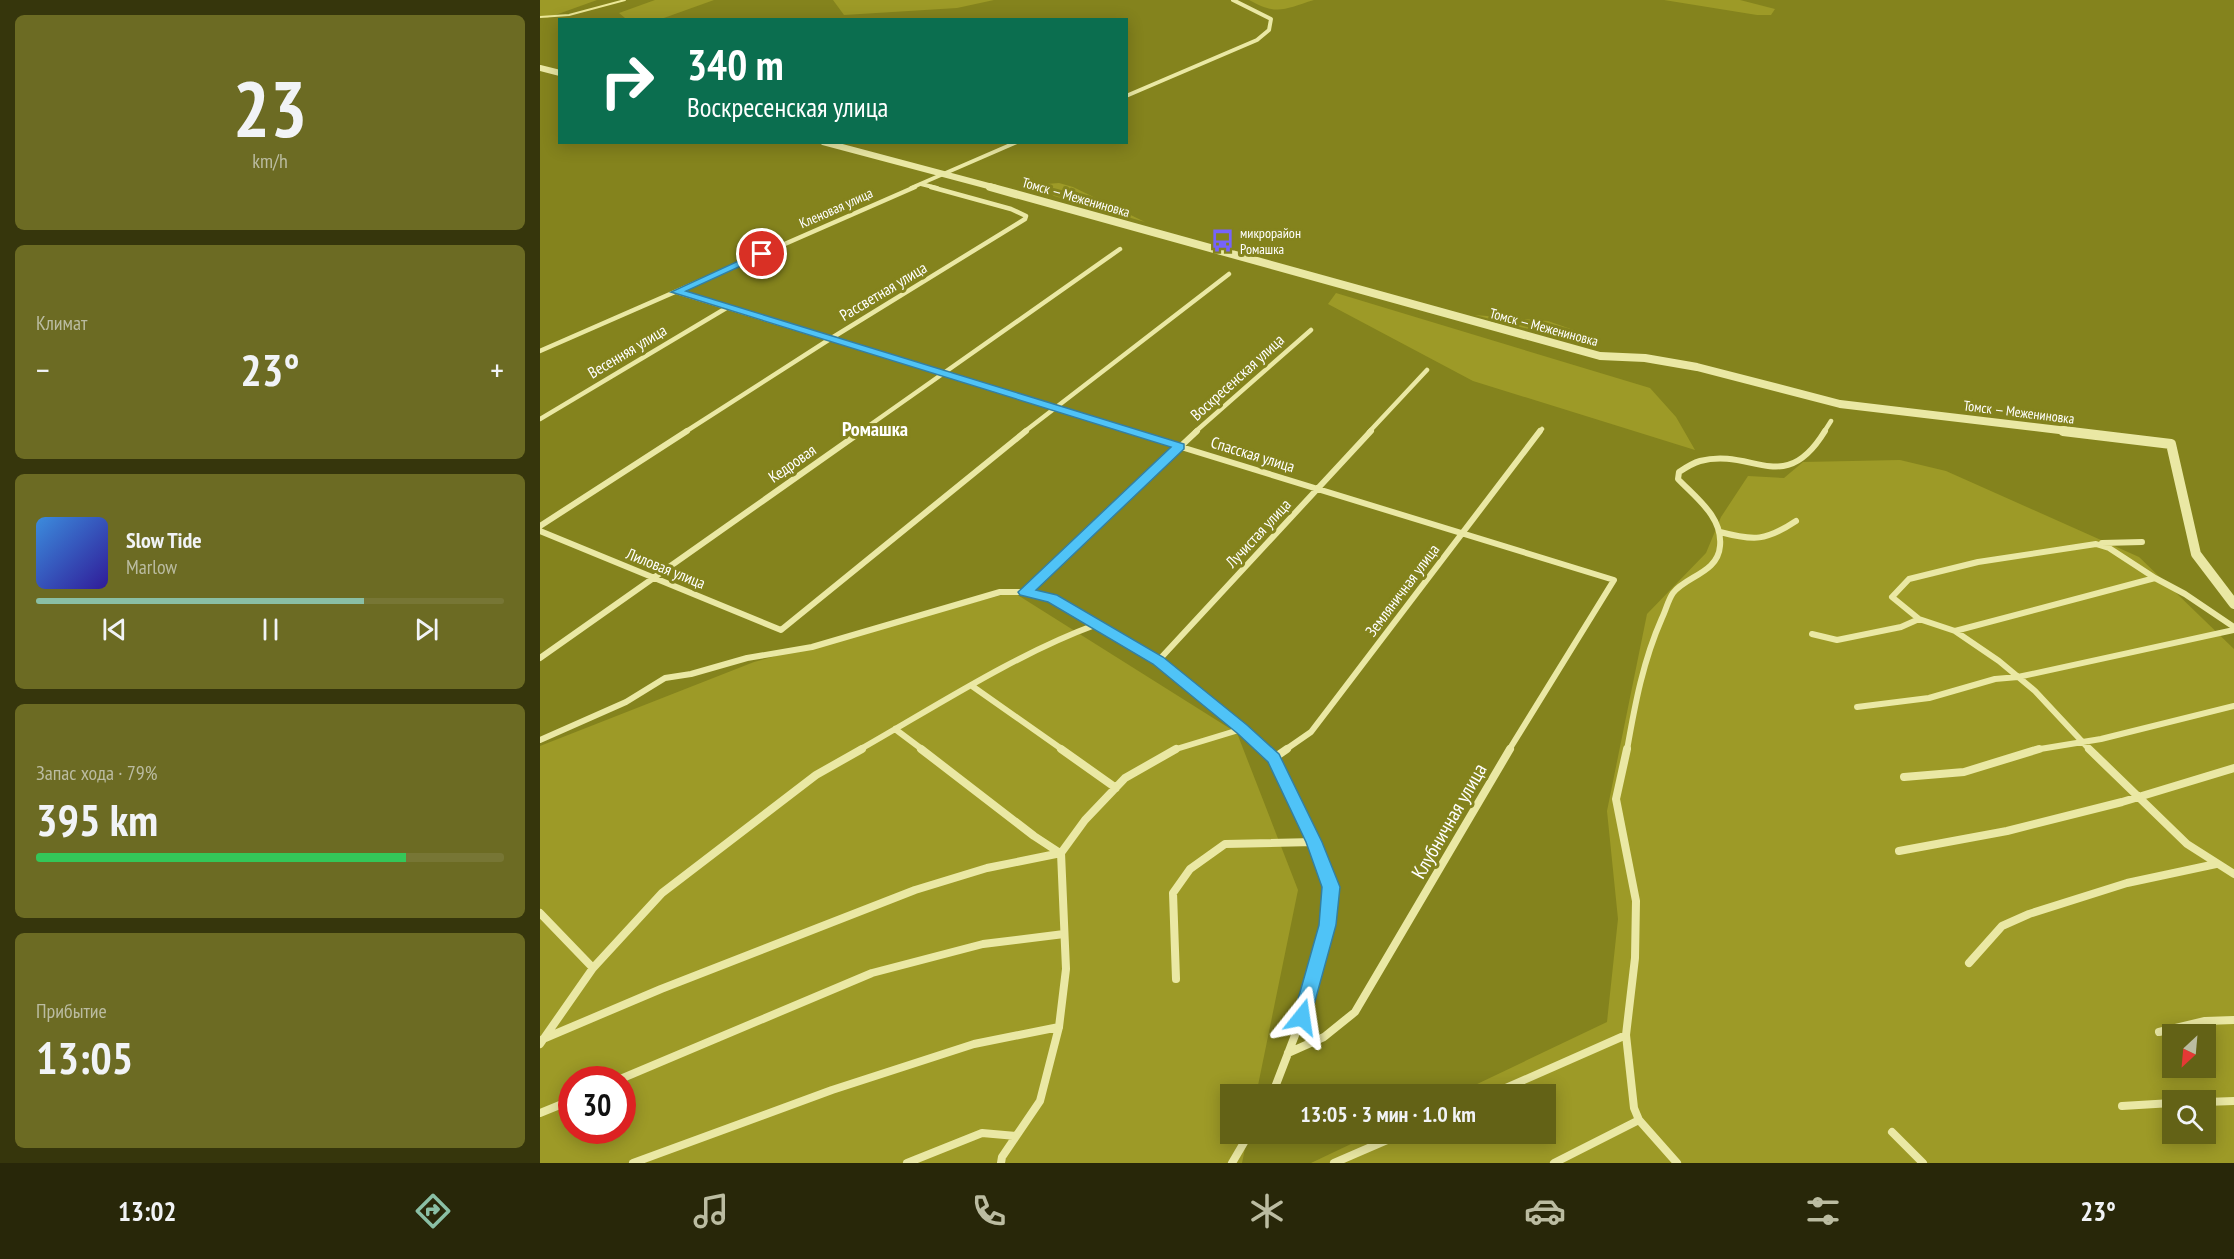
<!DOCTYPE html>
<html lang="ru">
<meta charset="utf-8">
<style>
:root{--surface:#636216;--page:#6c6b23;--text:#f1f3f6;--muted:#bbbca1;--line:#777635;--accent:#8abfa5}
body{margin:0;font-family:"PT Sans Narrow",sans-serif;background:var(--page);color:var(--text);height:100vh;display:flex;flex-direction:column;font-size:22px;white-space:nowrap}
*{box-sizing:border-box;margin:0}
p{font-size:20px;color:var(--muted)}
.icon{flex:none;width:33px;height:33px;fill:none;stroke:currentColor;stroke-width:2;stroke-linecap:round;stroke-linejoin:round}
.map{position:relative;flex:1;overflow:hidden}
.sheet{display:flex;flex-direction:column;gap:15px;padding:15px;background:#36360c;width:540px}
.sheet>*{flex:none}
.guide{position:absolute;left:18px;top:18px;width:570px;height:126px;border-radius:0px;box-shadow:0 3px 15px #0003;background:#0b6e4f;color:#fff;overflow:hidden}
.needle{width:39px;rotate:206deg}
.tools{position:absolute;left:1622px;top:1024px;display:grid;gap:12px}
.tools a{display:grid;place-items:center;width:54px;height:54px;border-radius:0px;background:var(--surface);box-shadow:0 3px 15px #0003;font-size:30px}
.speed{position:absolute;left:18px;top:1066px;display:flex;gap:12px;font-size:30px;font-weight:700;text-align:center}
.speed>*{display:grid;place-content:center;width:78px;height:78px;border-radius:50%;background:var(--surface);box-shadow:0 3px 15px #0003;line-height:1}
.speed .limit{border:9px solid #d22;background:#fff;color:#111}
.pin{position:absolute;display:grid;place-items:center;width:51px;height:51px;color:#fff;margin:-26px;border:3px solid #fff;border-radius:50%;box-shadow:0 2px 6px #0007}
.me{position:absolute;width:66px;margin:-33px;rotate:15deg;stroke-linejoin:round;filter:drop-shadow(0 0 4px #0008)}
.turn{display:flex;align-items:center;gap:21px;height:126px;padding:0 30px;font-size:27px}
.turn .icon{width:78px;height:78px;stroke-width:2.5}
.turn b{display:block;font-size:42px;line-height:51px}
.big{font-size:45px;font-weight:700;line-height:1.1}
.sheet .card{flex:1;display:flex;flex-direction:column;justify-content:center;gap:9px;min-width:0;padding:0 21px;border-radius:9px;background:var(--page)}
.sheet .dial{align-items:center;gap:0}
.dial b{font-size:78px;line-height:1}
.song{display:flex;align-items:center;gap:18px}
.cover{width:72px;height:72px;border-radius:9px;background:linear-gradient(135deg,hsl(210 70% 55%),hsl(250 70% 35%))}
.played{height:6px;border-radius:3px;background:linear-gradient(90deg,var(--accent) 70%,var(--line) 70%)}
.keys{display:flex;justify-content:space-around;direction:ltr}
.heat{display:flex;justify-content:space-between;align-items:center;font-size:33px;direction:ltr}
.charge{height:9px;border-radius:4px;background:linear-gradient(90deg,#34c759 79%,var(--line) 0)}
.trip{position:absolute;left:680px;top:1084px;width:336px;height:60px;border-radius:0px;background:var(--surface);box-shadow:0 3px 15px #0003;font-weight:700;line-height:60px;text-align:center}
.dock{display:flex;height:96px;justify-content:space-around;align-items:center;background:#282709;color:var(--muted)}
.dock .icon{width:42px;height:42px}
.dock .current{color:var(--accent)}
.dock b{font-size:27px;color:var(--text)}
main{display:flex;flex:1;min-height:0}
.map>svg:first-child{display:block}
.green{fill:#9d9a27;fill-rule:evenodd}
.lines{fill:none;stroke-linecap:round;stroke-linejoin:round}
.stream{stroke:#ece897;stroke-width:2}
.minor-far3{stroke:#eae8a4;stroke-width:4}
.minor-far2{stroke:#eae8a4;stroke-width:4.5}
.minor-far1{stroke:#eae8a4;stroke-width:6}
.minor{stroke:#eae8a4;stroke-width:8}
.tertiary-far2{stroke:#eae8a4;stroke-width:6}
.tertiary-far1{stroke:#eae8a4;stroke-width:8}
.tertiary{stroke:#eae8a4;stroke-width:10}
.route{fill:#4fc3f7;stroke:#337fa1;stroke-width:1.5}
.labels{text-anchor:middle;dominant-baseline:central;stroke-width:6;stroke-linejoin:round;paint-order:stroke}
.far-street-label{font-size:14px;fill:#fff;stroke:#84831d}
.far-poi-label{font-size:14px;fill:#fff;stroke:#84831d;text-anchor:start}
.street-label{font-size:16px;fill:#fff;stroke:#84831d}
.quarter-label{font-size:20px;font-weight:bold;fill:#fff;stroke:#84831d}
.near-street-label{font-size:20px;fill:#fff;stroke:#84831d}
</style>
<main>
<section class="sheet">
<div class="card dial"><b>23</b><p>km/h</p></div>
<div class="card"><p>Климат</p>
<div class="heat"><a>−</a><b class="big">23°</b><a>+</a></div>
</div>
<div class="card">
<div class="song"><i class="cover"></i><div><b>Slow Tide</b><p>Marlow</p></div></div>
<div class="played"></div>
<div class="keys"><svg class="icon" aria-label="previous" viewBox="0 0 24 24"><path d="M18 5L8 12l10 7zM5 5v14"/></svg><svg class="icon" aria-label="pause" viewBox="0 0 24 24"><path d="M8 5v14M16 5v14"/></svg><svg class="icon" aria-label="next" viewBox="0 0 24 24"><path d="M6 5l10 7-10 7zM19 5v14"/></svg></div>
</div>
<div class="card"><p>Запас хода · 79%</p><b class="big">395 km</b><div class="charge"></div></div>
<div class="card"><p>Прибытие</p><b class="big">13:05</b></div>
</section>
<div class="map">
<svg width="1694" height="1163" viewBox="0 0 1694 1163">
<rect width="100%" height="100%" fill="#84831d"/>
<path class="green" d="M0,0H57L7,18L0,16Z
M115,0H174L121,19L85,18L79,13Z
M293,0H454L417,8L304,15Z
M709,0H774C744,9 738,16 709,0Z
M1124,0H1200L1235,9L1231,15H1217Z
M519,183L533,187L605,222L514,196L504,189L506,184Z
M796,293L1110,388L1136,417L1155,450L933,381L788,304Z
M935,315L1008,321L1045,334L1057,347Z
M1360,460L1406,471L1599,557L1694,649V1163H771L832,1134H1005V1095H914L1067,1022L1078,919L1067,811L1107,614L1166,553L1181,517L1208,476L1244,478L1263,462ZM1632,1035H1665V1068H1632ZM1632,1101H1665V1134H1632Z
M473,592L697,733L758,890L716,1095H690V1134H708L702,1163H0V746L214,662ZM32,1080H82V1131H32Z"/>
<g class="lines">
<path class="stream" d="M0,17L29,15L85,0"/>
<path class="minor-far3" d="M586,96L717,40L729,30L731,19L693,0
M381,184L397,188
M371,188L477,142"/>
<path class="minor-far2" d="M137,292L594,432
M0,351L375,187
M0,419L188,307
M145,432L290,339L485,219L486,216L471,209L391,187
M320,432L580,249
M484,432L689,274
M655,432L771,330
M829,432L887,370
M999,432L1002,429
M1284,432L1291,421"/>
<path class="minor-far1" d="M589,431L1074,580L969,750
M0,526L147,431
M0,531L241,630L486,431
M1180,532C1214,541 1226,541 1256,521
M1562,543L1602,542
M485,592L657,431
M1415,631L1615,578L1645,594L1694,627
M1272,634L1297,640L1361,627L1379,619
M0,658L322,431
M618,661L831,431
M432,686L523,750
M1317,707L1389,698L1455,679L1478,677L1694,630
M355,729L383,750
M0,740L86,702L125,678L151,674L207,658L272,647L460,592H485L512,598L618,661L725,750
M319,750C393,708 476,654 555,625
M633,750L702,729
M745,750L771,732L1000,431
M1087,750C1095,704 1103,661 1122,618C1126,610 1128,600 1133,593C1146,576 1178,573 1180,546C1183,517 1156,498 1138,479L1139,472C1145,468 1153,463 1160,461C1213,447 1244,498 1285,431
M1494,750L1561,739L1694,706
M1550,750L1495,691L1459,661L1415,631L1379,619L1352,597L1369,579L1438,562L1556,544L1569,548L1615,578"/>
<path class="minor" d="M381,749L494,836L520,853
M521,749L576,788
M724,749L734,758L774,842L791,887L787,925L762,1017L732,1095
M1549,749L1647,844L1694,874
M734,758L747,749
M1364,777L1424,772L1499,749
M1359,851L1467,831L1582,802L1694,768
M0,913L53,968
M1429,963L1462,926L1489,914L1587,883L1676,864
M636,979L633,893L650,869L685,844L774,842
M1619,1032L1665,1021L1694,1020
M1086,1035L1094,1108L1099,1120L1137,1163
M3,1039L121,989L375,890L447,868L521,853
M0,1044L53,968L122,893L276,775L322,749
M748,1053L784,1037L815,1012L970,749
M78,1080L332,973L443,944L524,934
M950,1095L1086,1035L1095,958L1096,901L1076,799L1087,749
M1665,1102L1694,1101
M1582,1106L1632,1103
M0,1113L32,1100
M1352,1132L1383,1163
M93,1163L292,1090L434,1044L519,1027
M367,1163L442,1133L476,1136
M461,1163L462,1157L500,1101L519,1027L526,969L521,853L545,820L585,778L636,749
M692,1163L709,1134
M794,1163L861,1134
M1014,1163L1099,1120"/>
<path class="tertiary-far2" d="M0,68L20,73
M283,142L456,188"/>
<path class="tertiary-far1" d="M450,187L1060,356L1105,358L1157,367L1300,404L1536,432"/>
<path class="tertiary" d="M1523,431L1631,444L1656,554L1694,604"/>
</g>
<path class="route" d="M218,252L227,254L146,291L644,444V449L496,590L517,595L623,657L707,725L739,754L782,842L800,887L796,925L769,1023L762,1025L756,1023L753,1017L779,925L782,887L766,842L728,762L697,733L613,664L508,602L480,595L478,592L631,447L131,292Z"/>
<defs>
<symbol id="bus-bare" viewBox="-9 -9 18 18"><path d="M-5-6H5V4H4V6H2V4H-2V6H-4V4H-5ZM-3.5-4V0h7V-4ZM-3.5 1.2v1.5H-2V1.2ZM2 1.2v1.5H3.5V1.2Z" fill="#7763fa" stroke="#84831d" stroke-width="2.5" paint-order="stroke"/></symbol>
</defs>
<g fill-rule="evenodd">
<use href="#bus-bare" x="666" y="224" width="33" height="33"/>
</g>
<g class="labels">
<g class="far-street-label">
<text transform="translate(536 197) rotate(16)">Томск — Межениновка</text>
<text transform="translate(296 208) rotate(-24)">Кленовая улица</text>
<text transform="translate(1004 327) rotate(15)">Томск — Межениновка</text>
<text transform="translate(1479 412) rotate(7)">Томск — Межениновка</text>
</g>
<g class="far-poi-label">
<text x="700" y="233">микрорайон<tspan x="700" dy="16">Ромашка</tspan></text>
</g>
<g class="street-label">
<text transform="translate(343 291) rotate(-31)">Рассветная улица</text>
<text transform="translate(87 351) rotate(-31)">Весенняя улица</text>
<text transform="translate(697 377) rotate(-42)">Воскресенская улица</text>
<text transform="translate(713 454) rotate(17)">Спасская улица</text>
<text transform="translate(252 463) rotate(-35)">Кедровая</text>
<text transform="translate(718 533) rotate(-47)">Лучистая улица</text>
<text transform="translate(126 568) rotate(22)">Лиловая улица</text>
<text transform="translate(862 590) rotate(-53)">Земляничная улица</text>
</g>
<g class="quarter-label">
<text x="335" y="429">Ромашка</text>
</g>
<g class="near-street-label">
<text transform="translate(909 821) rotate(-60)">Клубничная улица</text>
</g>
</g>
</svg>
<div class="tools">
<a><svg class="needle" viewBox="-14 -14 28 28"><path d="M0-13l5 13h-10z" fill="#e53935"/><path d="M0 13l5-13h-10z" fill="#bbbca1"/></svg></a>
<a><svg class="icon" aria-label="search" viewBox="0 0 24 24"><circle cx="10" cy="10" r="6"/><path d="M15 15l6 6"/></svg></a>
</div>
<div class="speed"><div class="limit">30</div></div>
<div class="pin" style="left:222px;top:254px;background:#d93025"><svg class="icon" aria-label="arrive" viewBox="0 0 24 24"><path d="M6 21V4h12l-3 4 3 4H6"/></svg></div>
<svg class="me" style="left:762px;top:1017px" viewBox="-20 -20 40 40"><path d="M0-17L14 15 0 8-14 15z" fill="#4fc3f7" stroke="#fff" stroke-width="4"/></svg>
<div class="trip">13:05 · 3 мин · 1.0 km</div>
<div class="guide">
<div class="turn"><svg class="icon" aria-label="right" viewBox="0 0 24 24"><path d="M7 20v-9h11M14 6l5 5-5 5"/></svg><div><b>340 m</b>Воскресенская улица</div></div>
</div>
</div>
</main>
<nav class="dock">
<b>13:02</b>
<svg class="icon current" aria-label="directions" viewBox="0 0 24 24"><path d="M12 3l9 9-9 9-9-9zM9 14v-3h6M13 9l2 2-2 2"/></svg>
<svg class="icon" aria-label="music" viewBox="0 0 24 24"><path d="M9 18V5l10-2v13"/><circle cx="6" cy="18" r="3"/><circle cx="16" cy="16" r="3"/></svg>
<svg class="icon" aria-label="phone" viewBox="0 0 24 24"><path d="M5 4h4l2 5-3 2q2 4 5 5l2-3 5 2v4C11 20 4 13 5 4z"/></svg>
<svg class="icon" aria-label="climate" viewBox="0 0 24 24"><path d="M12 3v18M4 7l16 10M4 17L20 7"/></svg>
<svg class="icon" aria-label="car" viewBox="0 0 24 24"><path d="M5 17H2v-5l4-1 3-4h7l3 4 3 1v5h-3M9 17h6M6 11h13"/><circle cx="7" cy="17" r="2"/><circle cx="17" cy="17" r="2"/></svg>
<svg class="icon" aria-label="filters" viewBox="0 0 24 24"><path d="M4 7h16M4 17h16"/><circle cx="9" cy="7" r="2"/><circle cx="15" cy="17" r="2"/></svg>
<b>23°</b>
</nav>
